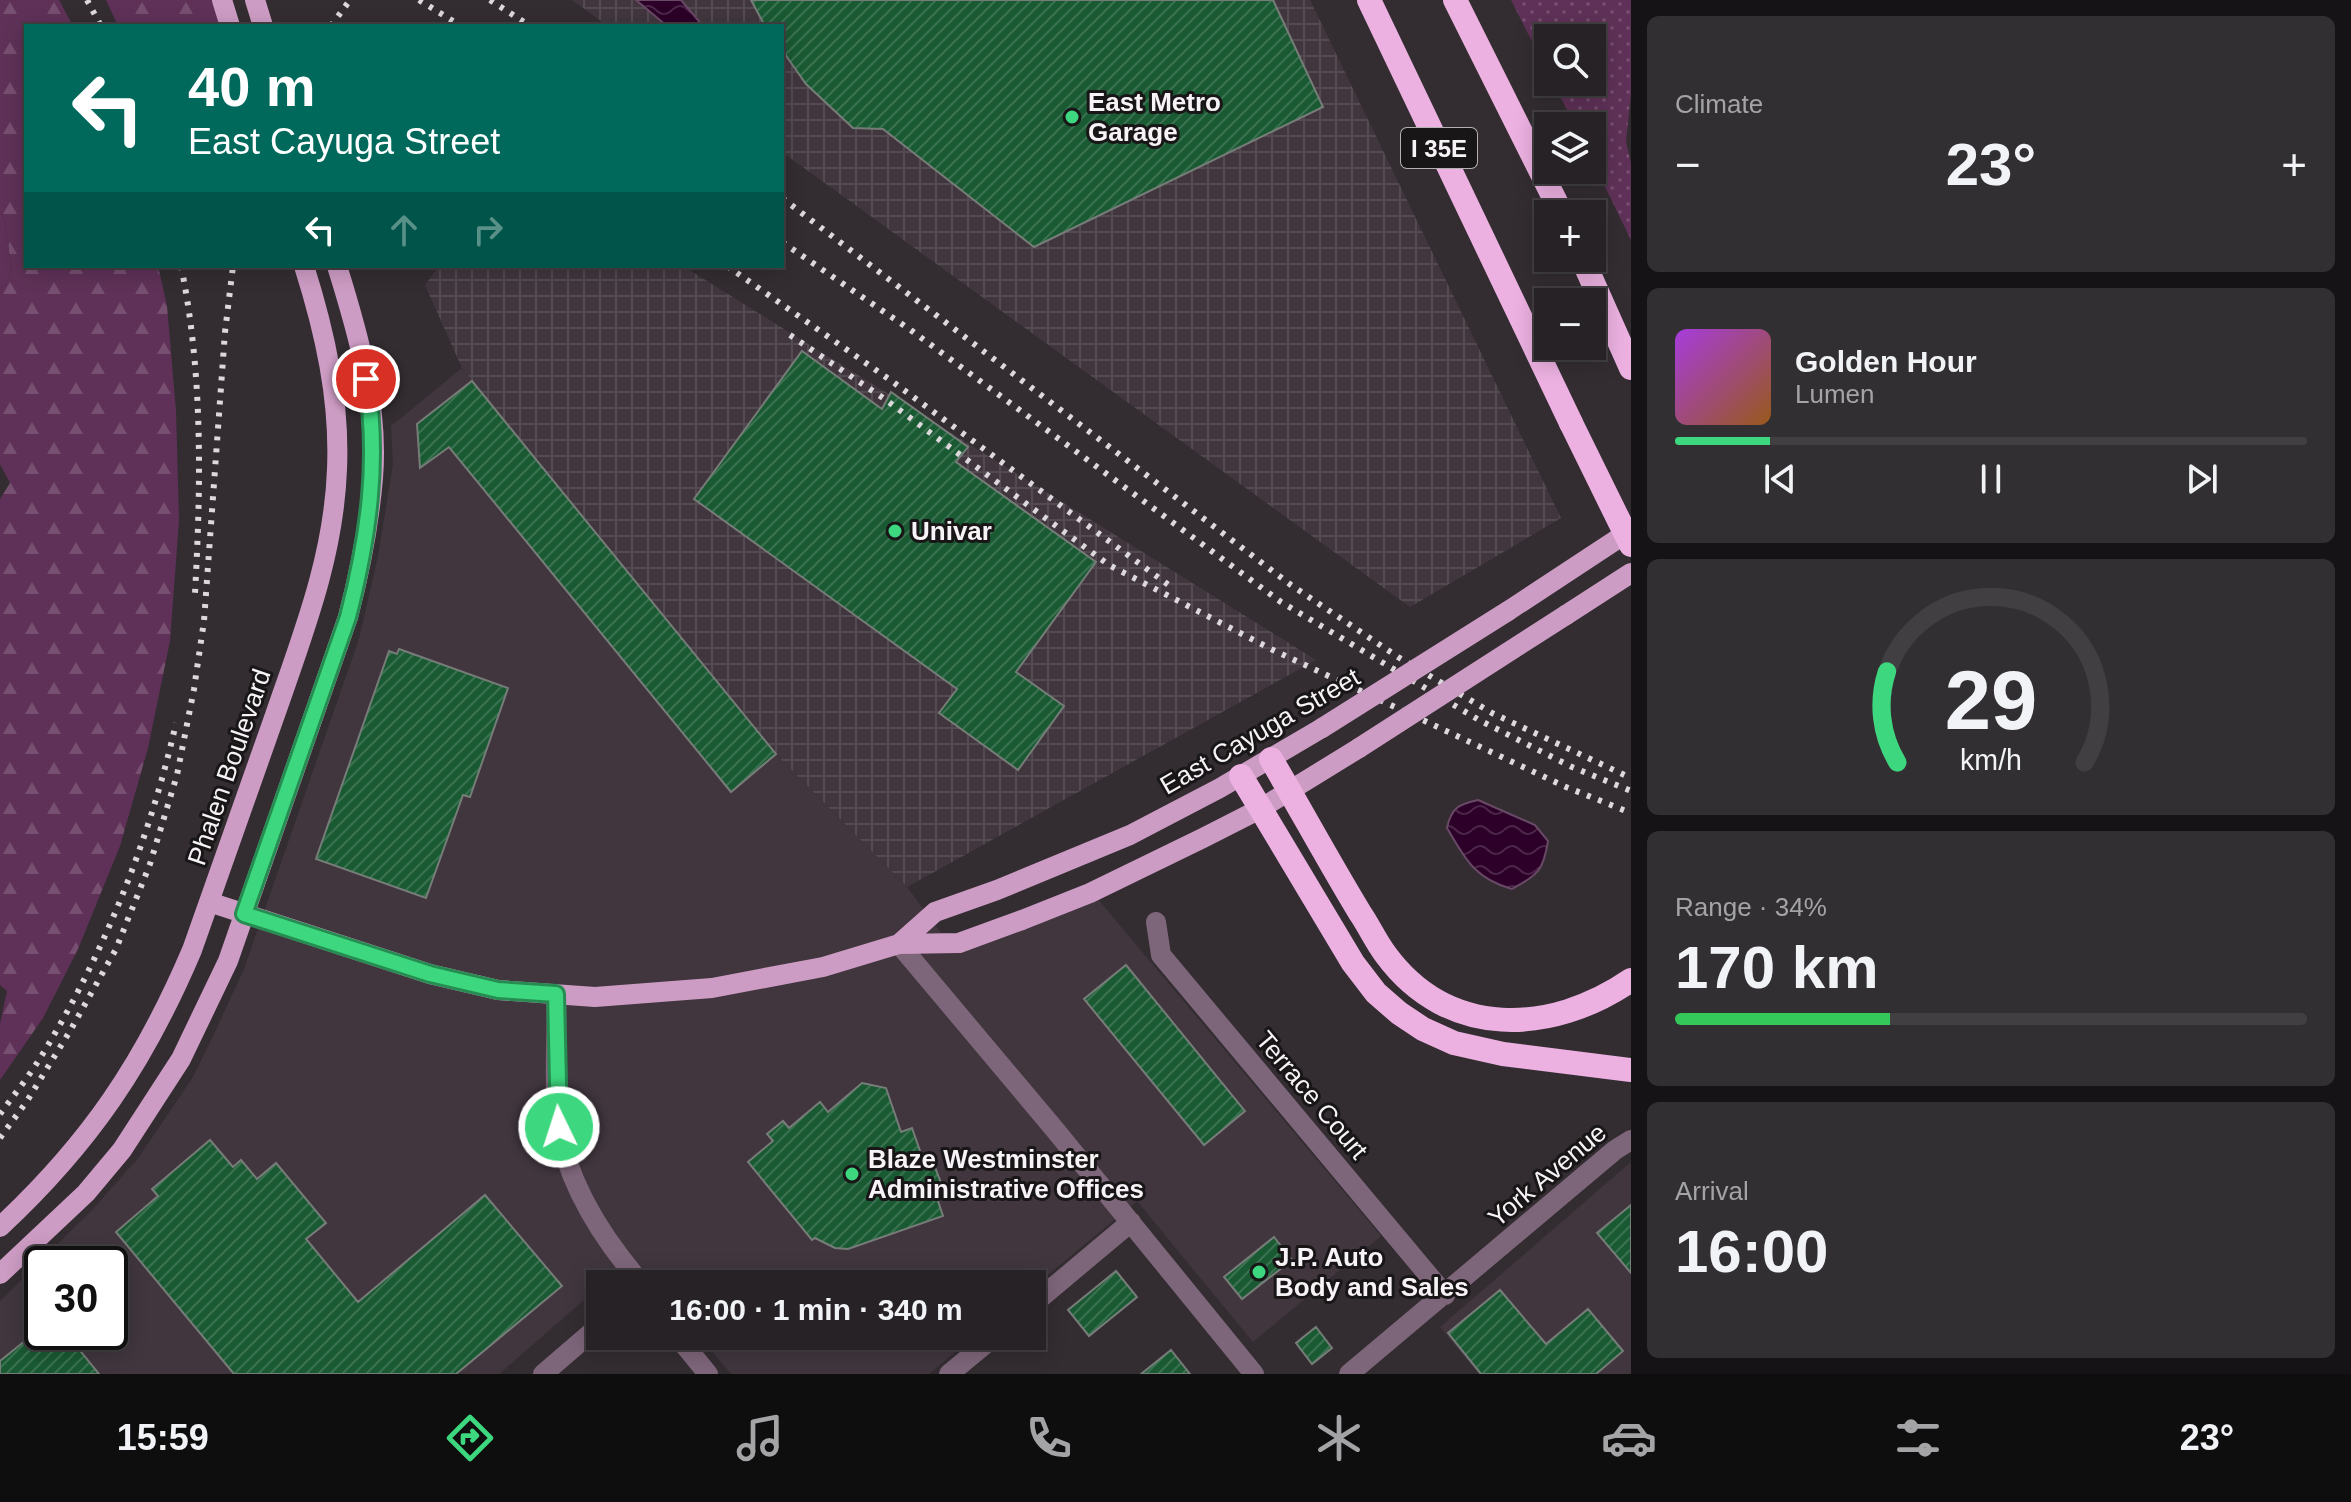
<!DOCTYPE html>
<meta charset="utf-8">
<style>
:root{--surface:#262226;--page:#322f32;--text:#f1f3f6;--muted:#a4a4a7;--line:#423f43;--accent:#3cd77e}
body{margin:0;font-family:Helvetica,sans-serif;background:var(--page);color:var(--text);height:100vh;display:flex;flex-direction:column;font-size:30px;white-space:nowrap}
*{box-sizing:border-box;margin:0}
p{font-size:26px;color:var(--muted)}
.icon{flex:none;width:44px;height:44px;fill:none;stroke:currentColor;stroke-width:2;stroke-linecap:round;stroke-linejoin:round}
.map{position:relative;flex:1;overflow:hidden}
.sheet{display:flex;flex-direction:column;gap:16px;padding:16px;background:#151315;width:720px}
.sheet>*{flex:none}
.top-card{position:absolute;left:24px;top:24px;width:760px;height:244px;border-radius:0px;box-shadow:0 4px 20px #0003,0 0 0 2px var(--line);background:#00695c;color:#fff;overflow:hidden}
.tools{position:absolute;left:1534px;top:24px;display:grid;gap:16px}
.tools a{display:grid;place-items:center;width:72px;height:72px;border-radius:0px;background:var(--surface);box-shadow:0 4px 20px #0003,0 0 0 2px var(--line);font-size:40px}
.speed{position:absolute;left:24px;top:1246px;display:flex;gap:16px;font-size:40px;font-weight:700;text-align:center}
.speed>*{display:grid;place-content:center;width:104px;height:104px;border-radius:50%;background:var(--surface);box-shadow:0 4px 20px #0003,0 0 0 2px var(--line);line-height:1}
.speed .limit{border:4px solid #111;border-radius:12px;background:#fff;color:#111}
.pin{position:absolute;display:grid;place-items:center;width:68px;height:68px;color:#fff;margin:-34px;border:4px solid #fff;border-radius:50%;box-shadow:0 2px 8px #0007}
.me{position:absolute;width:88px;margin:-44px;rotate:356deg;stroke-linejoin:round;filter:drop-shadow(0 0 6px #0008)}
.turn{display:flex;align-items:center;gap:28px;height:168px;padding:0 32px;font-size:36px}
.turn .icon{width:104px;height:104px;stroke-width:2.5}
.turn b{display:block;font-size:56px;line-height:68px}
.lanes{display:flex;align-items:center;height:76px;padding:0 32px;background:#0003;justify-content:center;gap:40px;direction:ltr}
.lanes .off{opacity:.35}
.big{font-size:60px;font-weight:700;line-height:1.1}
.sheet .card{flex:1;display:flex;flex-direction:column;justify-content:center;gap:12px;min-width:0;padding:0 28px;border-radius:12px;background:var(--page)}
.sheet .dial{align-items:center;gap:0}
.dial svg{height:208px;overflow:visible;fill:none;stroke:var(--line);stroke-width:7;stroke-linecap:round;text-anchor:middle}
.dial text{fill:var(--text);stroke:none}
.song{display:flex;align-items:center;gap:24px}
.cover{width:96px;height:96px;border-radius:12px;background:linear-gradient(135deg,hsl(280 70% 55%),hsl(30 70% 35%))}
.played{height:8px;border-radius:4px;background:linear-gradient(90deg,var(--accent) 15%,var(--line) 15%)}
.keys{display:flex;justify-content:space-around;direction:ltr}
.heat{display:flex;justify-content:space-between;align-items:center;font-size:44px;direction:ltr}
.charge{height:12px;border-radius:6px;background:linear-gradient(90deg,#34c759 34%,var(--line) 0)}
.trip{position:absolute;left:586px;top:1270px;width:460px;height:80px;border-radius:0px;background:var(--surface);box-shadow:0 4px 20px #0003,0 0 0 2px var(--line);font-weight:700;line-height:80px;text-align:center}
.dock{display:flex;height:128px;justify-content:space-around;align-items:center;background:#0f0e0f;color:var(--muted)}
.dock .icon{width:56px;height:56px}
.dock .active{color:var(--accent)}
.dock b{font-size:36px;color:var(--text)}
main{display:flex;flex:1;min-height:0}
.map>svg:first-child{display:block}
.built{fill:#41363e;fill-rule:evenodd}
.industrial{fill:url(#industrial-grid)}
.grass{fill:url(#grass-dots)}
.forest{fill:url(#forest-firs)}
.garden{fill:#5f3158}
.water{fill:url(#water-waves);stroke:#694966;stroke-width:2}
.building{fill:url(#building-hatch);stroke:#767d78;stroke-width:2}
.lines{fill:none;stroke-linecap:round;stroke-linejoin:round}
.minor{stroke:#7e667a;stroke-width:20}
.major{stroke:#cd9cc4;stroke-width:20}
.highway{stroke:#ecb1e1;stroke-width:24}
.rail{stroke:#ddd8dc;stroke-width:6;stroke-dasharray:4 8;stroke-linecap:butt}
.major-bridge{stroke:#cd9cc4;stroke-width:20}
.highway-bridge{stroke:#ecb1e1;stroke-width:24}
.route-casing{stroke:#278c52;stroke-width:20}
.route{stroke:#3cd77e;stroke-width:14}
.poi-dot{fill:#3cd77e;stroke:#191618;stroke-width:3}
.labels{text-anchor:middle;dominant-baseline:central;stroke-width:6;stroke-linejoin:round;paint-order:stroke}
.shield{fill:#191618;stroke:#b4b1b3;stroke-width:2}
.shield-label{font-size:24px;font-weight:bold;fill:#f7f3f6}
.poi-label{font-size:26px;font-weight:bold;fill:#f7f3f6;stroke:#191618;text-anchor:start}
.street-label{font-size:26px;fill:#f7f3f6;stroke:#191618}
</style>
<main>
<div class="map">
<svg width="1631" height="1374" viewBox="0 0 1631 1374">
<defs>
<pattern id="industrial-grid" width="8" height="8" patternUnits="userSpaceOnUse" patternTransform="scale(2)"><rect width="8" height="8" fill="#41363e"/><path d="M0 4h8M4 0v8" fill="none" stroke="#544a51"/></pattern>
<pattern id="grass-dots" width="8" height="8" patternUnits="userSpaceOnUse" patternTransform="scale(2)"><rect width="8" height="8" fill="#5f3158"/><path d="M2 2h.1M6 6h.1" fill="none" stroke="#774f71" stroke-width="1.8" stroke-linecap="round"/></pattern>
<pattern id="forest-firs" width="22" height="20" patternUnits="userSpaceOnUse" patternTransform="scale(2)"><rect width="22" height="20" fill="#5f3158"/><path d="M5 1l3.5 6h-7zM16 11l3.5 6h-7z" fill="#774f71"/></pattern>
<pattern id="water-waves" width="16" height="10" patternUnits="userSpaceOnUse" patternTransform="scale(2)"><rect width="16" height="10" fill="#2c0028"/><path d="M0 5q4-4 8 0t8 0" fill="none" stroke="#4b2648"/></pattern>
<pattern id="building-hatch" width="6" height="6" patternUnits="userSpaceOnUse" patternTransform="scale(2)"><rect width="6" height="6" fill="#195a33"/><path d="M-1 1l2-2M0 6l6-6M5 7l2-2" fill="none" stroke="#3b7251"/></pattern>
</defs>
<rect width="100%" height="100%" fill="#332d32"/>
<path class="built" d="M462,368L776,754L907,887L956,953L1096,897L1381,1236L1253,1342L1137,1201L1032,1288V1284H656L633,1257L499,1374H0V1301L95,1207L139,1157L193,1077L214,1034L244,969L359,639L378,556L393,464L391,426ZM42,1264H110V1332H42Z
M1631,1162V1374H1479L1440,1327Z
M699,1336H974L929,1374H731Z"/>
<path class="industrial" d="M572,0H1310L1561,518L1410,607L782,152V26H608Z
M439,266H683L1316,660L907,887L776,754L462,368L425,285Z"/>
<path class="grass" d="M1511,0H1631V94L1626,141L1631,164V240L1592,160V126H1575L1553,82H1592V38H1548V73Z"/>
<path class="forest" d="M0,0H59L73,26H26V266H158L167,306L176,411L179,520L170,641L148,748L120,846L78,949L43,1018L0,1080V1024L7,991L0,985V499L10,483L0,464V290L12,274L5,221L0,213Z
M106,0H214L222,26H118Z"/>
<path class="garden" d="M0,213L5,221L12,274L0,290Z"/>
<path class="water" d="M636,0H681L703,26H667Z
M1478,800L1535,825L1548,841C1543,872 1538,874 1512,889C1475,879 1465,859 1447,828C1451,808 1459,804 1478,800Z"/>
<path class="building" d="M751,0H1273L1323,107L1034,247L883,129L853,128L806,84L782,50V26H765Z
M802,351L882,409L891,392L968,447L956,462L1096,562L1016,672L1064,706L1018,770L939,713L957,689L694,499Z
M472,381L776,754L731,792L449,447L420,468L417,424Z
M399,649L508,688L470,797L463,795L426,898L316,859L389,651L397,654Z
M1126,965L1245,1111L1204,1145L1084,999Z
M862,1083L886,1088L901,1132L912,1128L925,1165L933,1162L941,1183L933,1186L943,1216L848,1249L835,1248L815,1238L812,1240L748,1162L773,1141L767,1134L783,1121L789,1128L820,1102L828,1112Z
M210,1140L233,1167L241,1160L257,1179L276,1163L326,1223L306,1239L358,1302L485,1195L562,1286L456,1374H234L116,1232L158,1196L152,1189Z
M1631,1205V1273L1597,1233Z
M1274,1237L1292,1260L1242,1299L1224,1277Z
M1116,1271L1137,1297L1089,1336L1068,1310Z
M1500,1290L1546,1344L1588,1309L1623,1351L1596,1374H1481L1448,1333Z
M1316,1327L1332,1348L1312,1364L1296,1343Z
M36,1332H65L99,1374H0V1361Z
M1171,1350L1190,1374H1141Z"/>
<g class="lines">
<path class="minor" d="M1156,922L1161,955L1445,1295
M899,944L1056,1131L1254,1374
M556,994C558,1036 553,1080 558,1123C567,1184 602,1238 642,1284
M1032,1305L1131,1222
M677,1336L708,1374
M543,1374L600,1325
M949,1374L995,1336
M1349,1374L1615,1150L1631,1140"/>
<path class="major" d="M222,0L230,26
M255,0L263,26
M1508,611L1631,530
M1566,615L1631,573
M209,902L430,974L498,990L595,997L712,988L823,967L899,944L959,943L1022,920L1090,893L1203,838L1260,809L1359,748
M899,944L935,912L997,890L1130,835L1220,788L1322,728
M0,1227C90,1143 144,1063 192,950C220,872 247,793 275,715C303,634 334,556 337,469C340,400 325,332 304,266
M0,1274L86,1193L122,1150L181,1059L228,961L348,617C360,571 369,525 373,478C379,406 358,333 337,266"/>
<path class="highway" d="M1369,0L1571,423
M1455,0L1562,214
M1582,258L1631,368
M1271,759C1301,810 1329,862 1360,913C1369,926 1376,942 1386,955C1448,1039 1551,1035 1631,980
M1241,776L1353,963L1376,993L1399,1013L1423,1029L1454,1043L1503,1054L1631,1070"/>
<path class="rail" d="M87,0L101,26
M419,0L461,26
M490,0L530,26
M331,26L350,0
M782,198L1291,585L1398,657L1492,713L1631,778
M782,242L912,331L1281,602L1479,720L1572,767L1631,791
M181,266C203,373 201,484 195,593
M727,266L893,382L1174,589
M790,335L886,400L1109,565L1273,650L1566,787L1631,813
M0,1114C14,1095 30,1075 42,1055C104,954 150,839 176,723
M0,1138L27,1101L70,1031L116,949L150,864L177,775L194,689L204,621L225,332L233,266"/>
<path class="major-bridge" d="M1322,728L1508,611
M1359,748L1566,615"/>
<path class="highway-bridge" d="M1571,423L1631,545"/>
</g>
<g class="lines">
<defs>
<path id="route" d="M366,379C380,460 368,539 348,617L244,914L430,974L498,990L556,994L559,1127"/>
</defs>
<use href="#route" class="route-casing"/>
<use href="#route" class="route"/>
</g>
<g class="poi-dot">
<circle cx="1072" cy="117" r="8"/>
<circle cx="895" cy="531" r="8"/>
<circle cx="852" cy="1174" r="8"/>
<circle cx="1259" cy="1272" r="8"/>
</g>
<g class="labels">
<rect class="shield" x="1401" y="128" width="76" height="40" rx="6"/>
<g class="shield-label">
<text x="1439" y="148">I 35E</text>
</g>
<g class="poi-label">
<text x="1088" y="102">East Metro<tspan x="1088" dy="30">Garage</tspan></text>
<text x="911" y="531">Univar</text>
<text x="868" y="1159">Blaze Westminster<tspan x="868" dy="30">Administrative Offices</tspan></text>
<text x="1275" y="1257">J.P. Auto<tspan x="1275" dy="30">Body and Sales</tspan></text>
</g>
<g class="street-label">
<text transform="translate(1260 731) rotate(-30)">East Cayuga Street</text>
<text transform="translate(229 767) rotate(-71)">Phalen Boulevard</text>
<text transform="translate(1312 1095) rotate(50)">Terrace Court</text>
<text transform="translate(1547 1175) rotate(-40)">York Avenue</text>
</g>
</g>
</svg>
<div class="tools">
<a><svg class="icon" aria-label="search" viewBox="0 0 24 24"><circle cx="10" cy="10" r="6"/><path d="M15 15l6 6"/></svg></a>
<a><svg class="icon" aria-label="layers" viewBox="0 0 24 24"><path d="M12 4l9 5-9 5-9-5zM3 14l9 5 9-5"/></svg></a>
<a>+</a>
<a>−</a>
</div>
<div class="speed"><div class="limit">30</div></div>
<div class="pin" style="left:366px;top:379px;background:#d93025"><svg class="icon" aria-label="arrive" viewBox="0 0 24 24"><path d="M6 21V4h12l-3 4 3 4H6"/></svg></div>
<svg class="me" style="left:559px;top:1127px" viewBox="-20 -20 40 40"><circle r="17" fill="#3cd77e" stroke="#fff" stroke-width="3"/><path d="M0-11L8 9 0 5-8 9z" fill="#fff"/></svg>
<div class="trip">16:00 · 1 min · 340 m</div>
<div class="top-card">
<div class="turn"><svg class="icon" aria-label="left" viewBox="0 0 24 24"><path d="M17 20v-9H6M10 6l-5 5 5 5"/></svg><div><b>40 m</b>East Cayuga Street</div></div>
<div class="lanes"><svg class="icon" aria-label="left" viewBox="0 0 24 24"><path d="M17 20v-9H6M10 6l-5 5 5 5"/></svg><svg class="icon off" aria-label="ahead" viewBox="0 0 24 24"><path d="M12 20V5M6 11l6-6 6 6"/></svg><svg class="icon off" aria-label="right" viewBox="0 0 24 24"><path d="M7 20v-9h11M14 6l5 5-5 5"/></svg></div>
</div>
</div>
<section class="sheet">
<div class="card"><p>Climate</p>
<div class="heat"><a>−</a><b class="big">23°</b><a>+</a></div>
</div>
<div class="card">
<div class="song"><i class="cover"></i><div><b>Golden Hour</b><p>Lumen</p></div></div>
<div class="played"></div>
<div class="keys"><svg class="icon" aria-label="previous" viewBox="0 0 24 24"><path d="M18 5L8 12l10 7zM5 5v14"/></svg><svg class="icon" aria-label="pause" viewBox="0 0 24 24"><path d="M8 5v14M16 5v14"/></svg><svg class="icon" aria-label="next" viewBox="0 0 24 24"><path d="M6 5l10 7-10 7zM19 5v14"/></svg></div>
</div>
<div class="card dial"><svg viewBox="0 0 100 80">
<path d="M14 69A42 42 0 1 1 86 69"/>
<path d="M14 69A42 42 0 0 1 10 34" stroke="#3cd77e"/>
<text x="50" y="56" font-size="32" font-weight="700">29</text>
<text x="50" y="72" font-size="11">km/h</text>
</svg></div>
<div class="card"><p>Range · 34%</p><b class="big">170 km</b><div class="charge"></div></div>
<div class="card"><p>Arrival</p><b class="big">16:00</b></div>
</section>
</main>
<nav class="dock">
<b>15:59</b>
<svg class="icon active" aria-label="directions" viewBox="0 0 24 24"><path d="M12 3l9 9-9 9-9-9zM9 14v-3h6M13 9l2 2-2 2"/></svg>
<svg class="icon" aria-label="music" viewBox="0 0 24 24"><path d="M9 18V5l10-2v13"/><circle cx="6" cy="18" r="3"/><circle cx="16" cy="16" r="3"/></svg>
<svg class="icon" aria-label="phone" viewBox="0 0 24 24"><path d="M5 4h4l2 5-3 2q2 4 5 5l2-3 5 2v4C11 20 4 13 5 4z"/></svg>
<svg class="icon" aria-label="climate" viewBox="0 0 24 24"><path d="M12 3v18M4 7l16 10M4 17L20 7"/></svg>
<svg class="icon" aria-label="car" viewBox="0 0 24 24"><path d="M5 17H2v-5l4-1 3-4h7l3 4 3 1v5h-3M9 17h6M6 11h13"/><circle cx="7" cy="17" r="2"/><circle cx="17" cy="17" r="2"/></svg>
<svg class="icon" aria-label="filters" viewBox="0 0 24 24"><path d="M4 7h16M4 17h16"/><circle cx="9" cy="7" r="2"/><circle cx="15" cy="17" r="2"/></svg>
<b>23°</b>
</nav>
